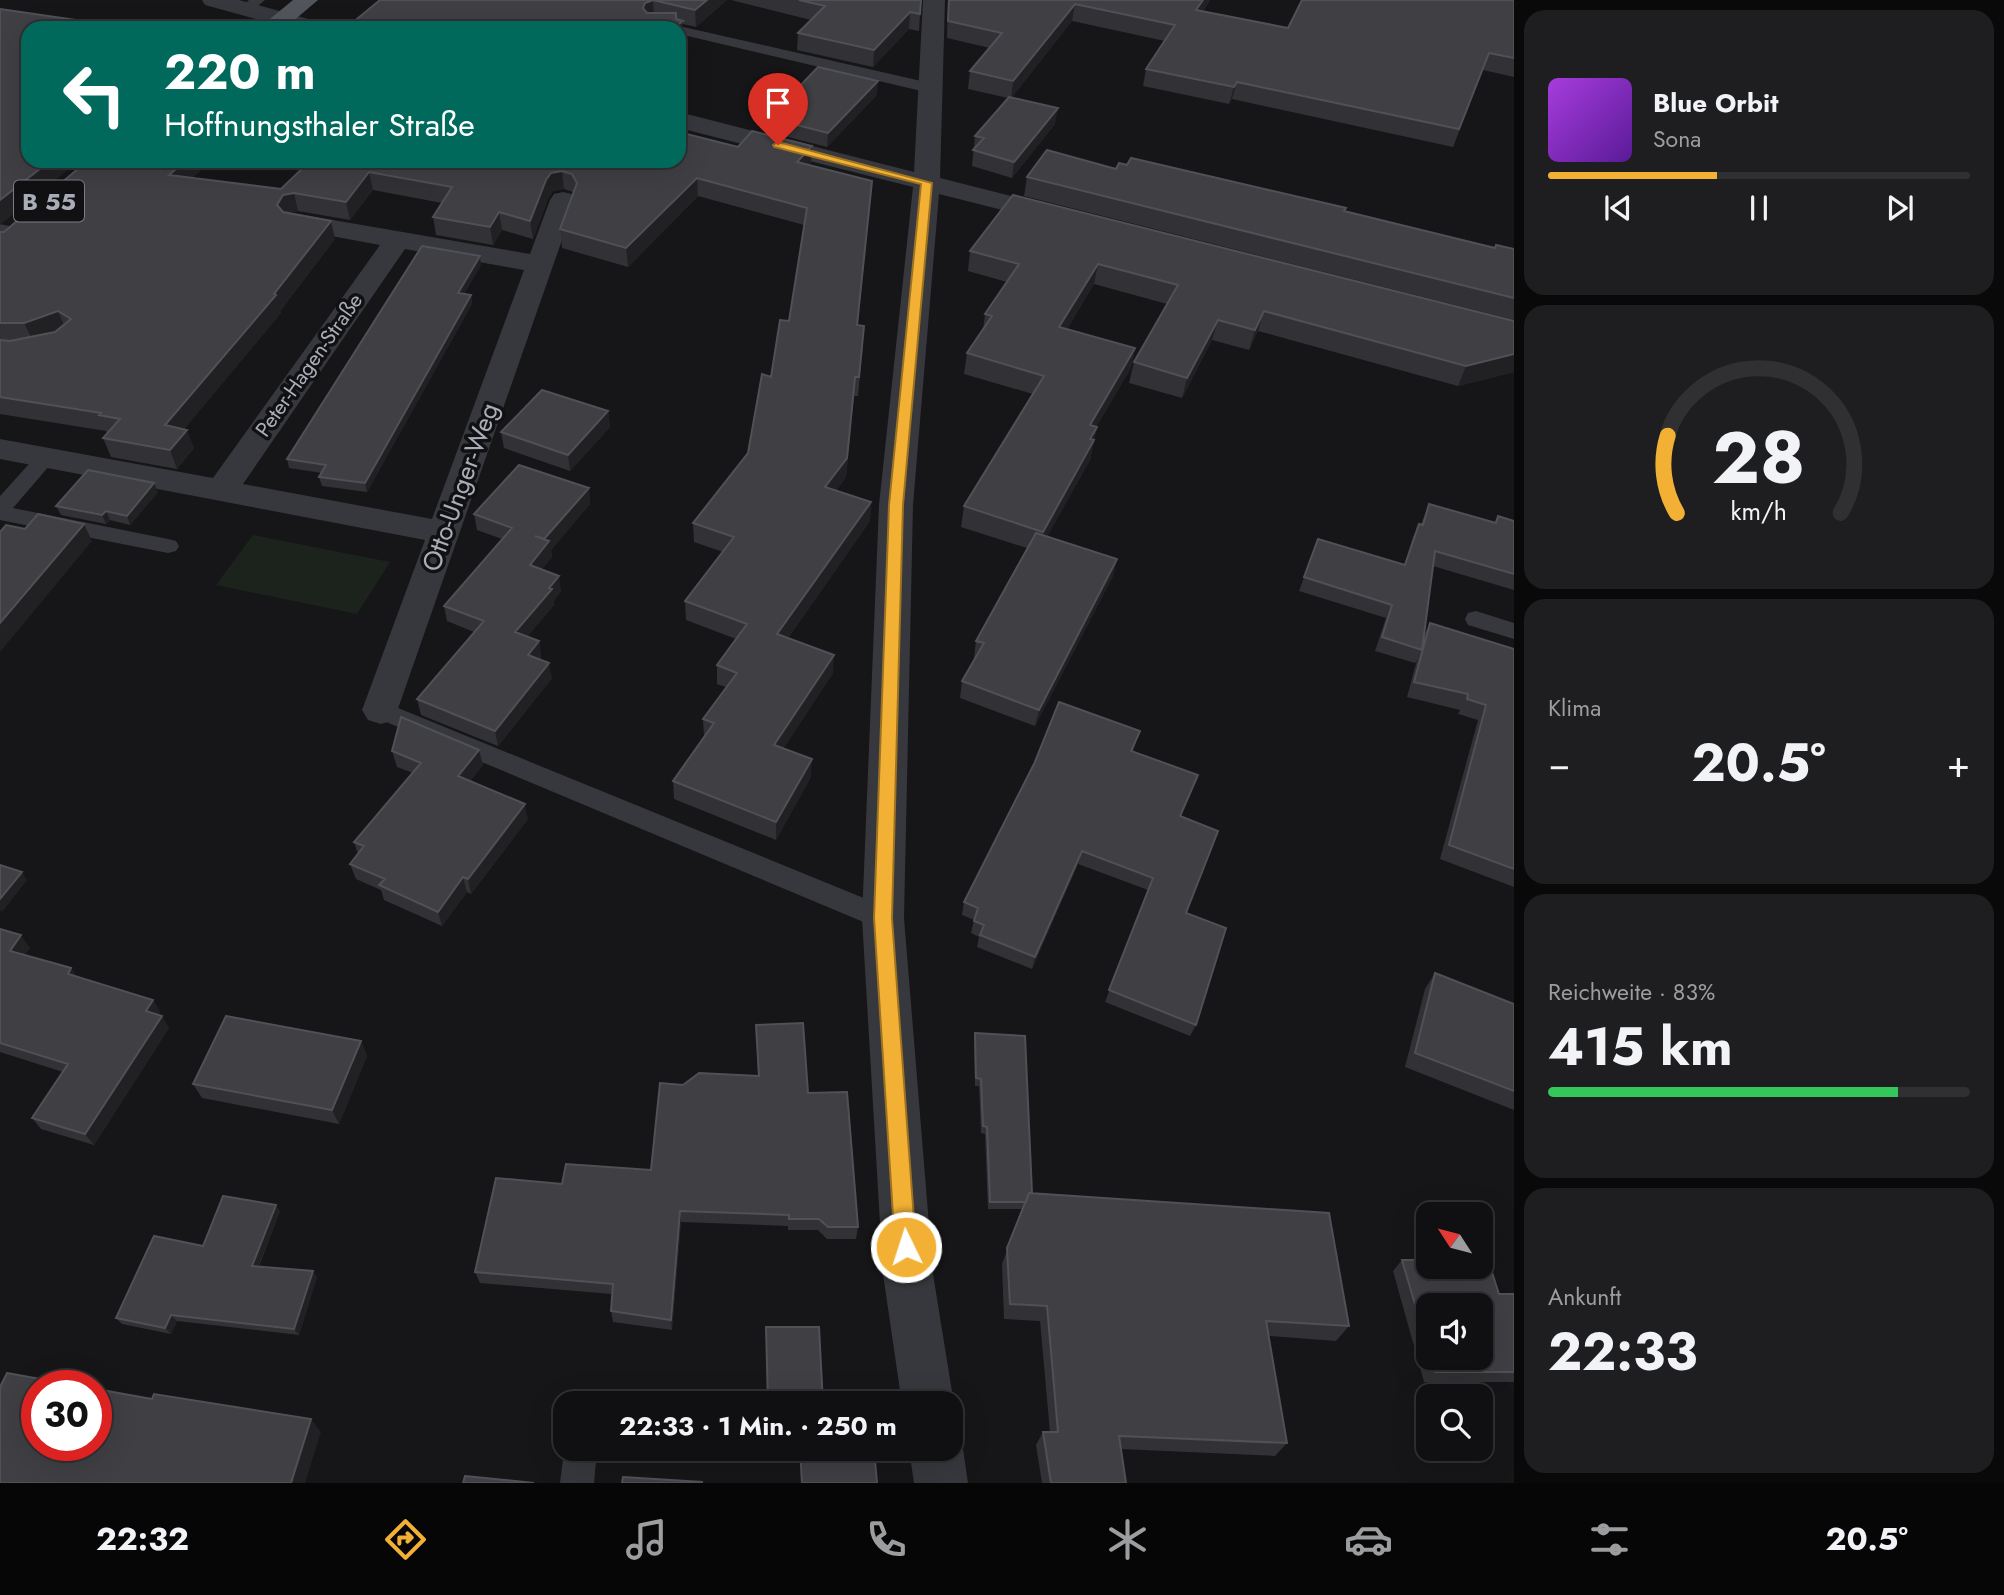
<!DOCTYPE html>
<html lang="de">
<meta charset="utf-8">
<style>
:root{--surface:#101012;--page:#1e1e20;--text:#f1f3f6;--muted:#9c9d9f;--line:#303032;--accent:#f2b134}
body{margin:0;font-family:Jost,sans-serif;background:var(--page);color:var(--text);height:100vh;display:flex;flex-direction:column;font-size:26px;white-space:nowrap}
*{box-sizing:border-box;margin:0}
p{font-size:23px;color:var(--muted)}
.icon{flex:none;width:38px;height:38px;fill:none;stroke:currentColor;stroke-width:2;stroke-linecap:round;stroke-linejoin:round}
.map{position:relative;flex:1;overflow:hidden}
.side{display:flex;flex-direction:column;gap:10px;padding:10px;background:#09090a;width:490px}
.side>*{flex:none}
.banner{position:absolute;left:21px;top:21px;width:665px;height:147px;border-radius:21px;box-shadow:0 7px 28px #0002,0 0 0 2px var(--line);background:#00695c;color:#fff;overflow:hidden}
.needle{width:46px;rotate:306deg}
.controls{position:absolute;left:1416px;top:1202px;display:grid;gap:14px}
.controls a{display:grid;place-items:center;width:77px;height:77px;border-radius:14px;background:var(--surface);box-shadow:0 7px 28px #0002,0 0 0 2px var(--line);font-size:35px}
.speed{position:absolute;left:21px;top:1370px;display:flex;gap:14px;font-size:35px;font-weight:700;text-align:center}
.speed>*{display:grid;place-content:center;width:91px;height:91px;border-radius:50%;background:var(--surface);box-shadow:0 7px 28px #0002,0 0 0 2px var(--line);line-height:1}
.speed .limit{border:10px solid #d22;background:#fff;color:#111}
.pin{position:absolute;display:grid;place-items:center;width:60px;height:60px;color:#fff;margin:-72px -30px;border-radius:50% 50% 50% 0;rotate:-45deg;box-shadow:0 0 7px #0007}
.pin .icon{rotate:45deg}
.me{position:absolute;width:77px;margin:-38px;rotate:356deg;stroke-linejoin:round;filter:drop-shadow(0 0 5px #0008)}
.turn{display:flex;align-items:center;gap:24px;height:147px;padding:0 28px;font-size:32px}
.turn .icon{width:91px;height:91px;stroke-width:2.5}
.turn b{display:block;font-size:49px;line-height:60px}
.big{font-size:52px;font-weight:700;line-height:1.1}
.side .widget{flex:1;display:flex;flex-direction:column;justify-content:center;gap:10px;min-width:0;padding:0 24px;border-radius:21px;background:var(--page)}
.side .dial{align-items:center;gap:0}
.dial svg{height:182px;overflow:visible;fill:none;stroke:var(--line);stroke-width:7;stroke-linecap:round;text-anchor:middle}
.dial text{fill:var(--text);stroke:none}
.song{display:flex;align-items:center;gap:21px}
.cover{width:84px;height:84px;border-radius:10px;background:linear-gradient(135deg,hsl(280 70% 55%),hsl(270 70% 35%))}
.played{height:7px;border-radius:4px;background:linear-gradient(90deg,var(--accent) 40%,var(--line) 40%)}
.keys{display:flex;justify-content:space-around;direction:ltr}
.heat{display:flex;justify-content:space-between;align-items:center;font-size:38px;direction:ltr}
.charge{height:10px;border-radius:5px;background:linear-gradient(90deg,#34c759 83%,var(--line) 0)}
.trip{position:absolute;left:553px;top:1391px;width:410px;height:70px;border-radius:21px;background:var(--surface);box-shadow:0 7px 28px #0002,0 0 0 2px var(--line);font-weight:700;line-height:70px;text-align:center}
.menu{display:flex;height:112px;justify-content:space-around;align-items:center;background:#060607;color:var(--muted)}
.menu .icon{width:49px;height:49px}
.menu .active{color:var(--accent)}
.menu b{font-size:32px;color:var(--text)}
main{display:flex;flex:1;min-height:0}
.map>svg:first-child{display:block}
.green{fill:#1c231d}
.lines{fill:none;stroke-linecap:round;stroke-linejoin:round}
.lane{fill:#37383d;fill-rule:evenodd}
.street{fill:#37383d;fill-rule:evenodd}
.primary{fill:#53555c;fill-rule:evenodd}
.wall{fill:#323236;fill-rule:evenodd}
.shaded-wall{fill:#212124}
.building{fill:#3f3f44;stroke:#4f5156;stroke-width:2}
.route{fill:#f2b134;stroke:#9d7322;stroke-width:2}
.labels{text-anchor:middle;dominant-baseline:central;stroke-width:7;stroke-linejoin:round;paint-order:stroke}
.far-street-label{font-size:21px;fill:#a8adb8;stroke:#111113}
.shield{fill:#111113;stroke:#7b7e86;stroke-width:2}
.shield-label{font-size:24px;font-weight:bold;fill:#a8adb8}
.street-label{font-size:26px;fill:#a8adb8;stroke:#111113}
</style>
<main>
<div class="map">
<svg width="1514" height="1483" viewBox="0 0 1514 1483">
<rect width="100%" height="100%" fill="#161618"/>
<path class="green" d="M253,535L390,562L357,614L216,585Z"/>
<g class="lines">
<path class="lane" d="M249,0H265L251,12H241L239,9Z
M679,26L930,83L938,88L930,93L679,34V28H673Z
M0,224L18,228L21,232L12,237L0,234Z
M46,451L53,453L56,458L13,508L168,539L176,541L179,546L176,551L168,553L0,520V496L39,453Z
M1476,611L1514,623V639L1468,625L1465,619L1468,613Z
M381,701L893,910L896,918L893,926L883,929L873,926L372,716L369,710L372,704Z
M565,1443V1449H597L594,1483H560Z"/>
<path class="street" d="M202,0H239L323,23L327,28H289L205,5Z
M923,0H945L940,178L1067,210L1071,216L1067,222L1057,224L939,194L913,505L904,918L933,1274L954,1404L950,1414V1404H902L883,1274L862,918L879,505L913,187L679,128V112L914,172Z
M563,192L572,194L576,200L394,720L381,724L368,720L362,710L425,540L0,459V439L213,478L380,245L288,228L284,222L288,216L298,214L530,254L550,200L554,194ZM405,249L524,270L432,519L243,484Z
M950,1428L955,1430L963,1449L968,1483H914L909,1449H950Z"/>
<path class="primary" d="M293,0H318L285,28H259Z"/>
</g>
<path class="wall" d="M380,0H727L696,27L683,24V38L679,42V28Z
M731,0H921L919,31L909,29L873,67L797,50L798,33L811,20Z
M948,0H1210L1203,11L1288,28L1514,0V77L1483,70L1453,147L1232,99L1229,104L1143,86L1146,69L1165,41L1072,21L1012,97L1055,124L1012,178L972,166L975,136L1008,98L968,89L970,71L990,48L947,38Z
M877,95L827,147L769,132V118Z
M738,147L811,164L810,165L872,181L858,325L863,344L858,396H854L846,477L836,491L871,502L870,521L788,638L833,673L783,749L811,777L776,840L674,799L673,781L704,737L703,719L726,687L717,684V665L736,639L686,620L685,601L723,552L694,542L693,523L748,453L789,321L804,225L698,196L628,267L562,248L560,229L573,192L564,189L553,191L548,199L533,239L502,230L493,245L436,235L433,217L442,203L373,190L350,220L298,211L288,213L335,239L281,310V313L184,429L194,448L177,469L111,457L103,438L107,434L106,431L0,414V232H4L87,161H212L192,178L281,189L310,161Z
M1116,169L1345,211L1494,248L1514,249V320L1024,196L1027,177Z
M1013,195L1514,321V372L1458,386L1258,331L1249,350L1212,340L1182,398L1129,383L1134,362L1167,304L1094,284L1067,329L1135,348L1131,368L1096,427H1097L1090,460L1047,536L1117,559L1113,576L1035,726L960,698L962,681L976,658H974L976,641L1027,548L961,527L964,506L1033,394L964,374L967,353L983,330L985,314L1007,282L968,271L970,251Z
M481,265L464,294L471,295L472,304L367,492L322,486L319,477L322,473L289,468L287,459Z
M608,411L610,427L570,471L504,448L501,432Z
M589,488L590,504L551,550L552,557L542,569L561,591L554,601V605L527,637L539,641L541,657L540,659L552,678L498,746L421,715L417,699L474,632L447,621L444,606L502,539L477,530L474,514Z
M158,492L130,525L110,520L106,524L61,515L56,506Z
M1429,504L1494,523L1498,516L1514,521V590L1433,566L1423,637L1430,623L1514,649V887L1440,859L1478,720L1458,714L1460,710L1407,697L1417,660L1415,663L1375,651L1386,618L1299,591L1318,539L1404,565L1413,537L1419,524H1421Z
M1140,731L1133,751L1193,788L1181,817L1186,913L1196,1025L1190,1036L1105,1002L1148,890L1078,864L1032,969L977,947L979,937L971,933L974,920L962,915L964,902Z
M479,750L483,765L470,781L528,819L471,894L467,892L442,926L384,900L381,890L356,879L350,864L358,854L354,842L413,773L397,767L392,751Z
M0,929L30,948L24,955L71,968L76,976L153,1000L160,1012L158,1015L169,1028L94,1145L41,1129L32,1118L63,1072L0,1052Z
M1435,973L1514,1004V1110L1405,1067L1425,989Z
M756,1025L808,1093L858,1227L856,1239H827L818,1230H788V1226L681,1222L672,1330L613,1322L611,1311L612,1294L480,1283L475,1272L562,1184L651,1170L683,1085L758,1076Z
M975,1033L1032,1193L1349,1326L1336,1341L1269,1336L1287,1443L1275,1456L1121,1449L1126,1483H1042L1036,1445L1043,1432H1050L1040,1321L1004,1319L1002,1264L1023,1209H988L985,1134L981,1133L979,1086H975L974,1041Z
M361,1041L367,1056L339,1124L202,1098L193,1084Z
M280,1211L259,1266L317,1277L299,1335L177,1321L171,1334L122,1324L116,1318L203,1246Z
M1402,1260L1499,1294H1514V1382H1424L1393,1271ZM1428,1306L1480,1358H1428Z"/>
<path class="shaded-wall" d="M653,0L654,17L643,8L645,3Z
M707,0H727L696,27L695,10Z
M1203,0H1210L1192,27L1196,10Z
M1075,4L1072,21L1011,99L1013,81Z
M910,12L909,29L873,67L874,50Z
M683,21V38L679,42V28H674Z
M878,81L877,95L827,147L828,133Z
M1237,82L1232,99L1229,104L1234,87Z
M1058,108L1055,124L1012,178L1014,162Z
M812,146L811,164L796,180L797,162Z
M50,161H79L0,225V200Z
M185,161H212L174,193L169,175Z
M562,171L564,189L553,191L548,199L533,239L530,221L546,180L551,173Z
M369,172L373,190L350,220L346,202Z
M697,178L698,196L628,267L626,248Z
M872,181L871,199L856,344L857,325Z
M294,193L298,211L287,213L282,223L277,205L283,195Z
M499,212L502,230L493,245L490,227Z
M331,221L335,239L281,310V313L172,444L165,425L274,294Z
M480,256L481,265L459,302L458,293Z
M1098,264L1094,284L1056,347L1059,327Z
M471,295L472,304L367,492L365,483Z
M58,311L66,330L33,341L24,323Z
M1264,311L1258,331L1249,350L1255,330Z
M1218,320L1212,340L1182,398L1187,378Z
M1135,348L1131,368L1085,445L1090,425Z
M1514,354V372L1458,386L1466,366Z
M855,377L846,477L825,506V487Z
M608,411L610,427L570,471L568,455Z
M1097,427L1090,460L1039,552L1043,532Z
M187,430L194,448L177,469L170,450Z
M154,483L158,492L130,525L127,516Z
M589,488L590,504L551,550L552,557L532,581L530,565L544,539Z
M871,502L870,521L777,653V634Z
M106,511L110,520L106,524L102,515Z
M84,524L92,541L0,652V623Z
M1117,559L1113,576L1035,726L1039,710Z
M559,576L561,591L554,601V605L518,648L515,632Z
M539,641L541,657L531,670L528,655Z
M834,655L833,673L774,763V745Z
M549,663L552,678L498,746L495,731Z
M479,750L483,765L462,792L458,776Z
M812,759L811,777L776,840V822Z
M525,804L528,819L471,894L468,879Z
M1082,851L1078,864L1032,969L1035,957Z
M22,872L27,880L2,912L0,910V899Z
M463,877L467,892L442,926L438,912Z
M21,935L30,948L18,963L10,951Z
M71,968L79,981L68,974Z
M153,1000L160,1012L153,1023L146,1011Z
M162,1016L169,1028L94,1145L85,1134Z
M361,1041L367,1056L339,1124L332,1110Z
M276,1205L280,1211L256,1272L252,1266Z
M680,1211L681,1222L672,1330L671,1320Z
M313,1271L317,1277L299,1335L294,1329Z
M171,1315L177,1321L171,1334L165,1328Z
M311,1419L321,1432L305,1483H291Z"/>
<path class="building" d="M380,0H707L695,10L653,0L645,3L643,8L647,13H676V19L683,21L674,28H346Z
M799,0H921L920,14L910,12L874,50L798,33L825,6Z
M949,0H1203L1196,10L1288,28L1302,0H1514V58L1489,53L1459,129L1237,82L1234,87L1146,69L1175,25L1075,4L1013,81L970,71L1002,33L948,21Z
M0,9L131,28H28V161H50L0,200Z
M818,67L878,81L828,133L769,118Z
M1009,97L1058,108L1014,162L973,150L984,138L975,136Z
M752,131L812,146L797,162L872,181L857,325L864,326L859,377H855L847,458L825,487L871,502L777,634L834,655L774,745L812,759L776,822L673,781L714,723L703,719L737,673L717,665L747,624L685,601L734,537L693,523L748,453L762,374L771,377L780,320L789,321L807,208L697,178L626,248L560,229L577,183L572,174L562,171L551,173L546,180L530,221L499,212L490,227L433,217L452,187L369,172L346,202L294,193L283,195L277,205L283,212L331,221L274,294L276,295L165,425L187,430L170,450L103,438L120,419L99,415L101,413L0,397V340L10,341L55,332L71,319L58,311L24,323H0V232H4L87,161H185L169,175L281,189L310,161H679V132L738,147Z
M1047,150L1116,169L1119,163L1127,165L1131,158L1346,208L1344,211L1495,248L1496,245L1514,249V298L1027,177Z
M1013,195L1514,321V354L1466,366L1264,311L1255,330L1218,320L1187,378L1134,362L1178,285L1098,264L1059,327L1135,348L1090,425L1097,427L1090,439L1094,440L1043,532L964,506L1044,376L967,353L992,316L985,314L1019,264L970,251Z
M422,246L480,256L458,293L471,295L365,483L319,477L326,465L287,459Z
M542,390L608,411L568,455L501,432Z
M519,465L589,488L544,539L535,536L549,541L530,565L559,576L549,588L552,589L515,632L539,641L528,655L549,663L495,731L417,699L484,621L444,606L512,528L474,514Z
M88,470L154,483L127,516L106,511L102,515L56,506Z
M1429,504L1496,523L1498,516L1514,521V574L1435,551L1422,650L1382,637L1392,605L1304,577L1318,539L1405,565L1419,524L1423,525Z
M38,514L84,524L0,623V532L6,525L25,529Z
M1036,533L1117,559L1039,710L962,681L984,643L976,641Z
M1430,623L1514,649V869L1449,845L1486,705L1467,699L1468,694L1414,682Z
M1059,702L1140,731L1131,751L1198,775L1180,816L1218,831L1186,913L1226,928L1196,1025L1109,990L1153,878L1082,851L1035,957L980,935L984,925L974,921L978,908L964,902L1034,764Z
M401,717L479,750L458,776L525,804L468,879L463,877L438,912L379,885L385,879L350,864L364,846L354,842L421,763L392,751Z
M0,865L22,872L0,899Z
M0,929L21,935L10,951L71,968L68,974L153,1000L146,1011L162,1016L85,1134L32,1118L68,1064L0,1043Z
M1435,973L1514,1004V1091L1415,1053Z
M226,1016L361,1041L332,1110L193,1084Z
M803,1023L808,1093L847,1092L858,1227H828L819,1219H789V1215L680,1211L671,1320L611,1311L613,1284L475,1272L496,1178L562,1184L566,1164L651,1170L660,1083L683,1085L699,1073L759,1076L756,1025Z
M975,1033L1025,1036L1032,1193H1029L1026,1202H990L987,1127L983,1126L981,1079L976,1078Z
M1029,1193L1329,1213L1349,1326L1266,1321L1287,1443L1119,1436L1126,1483H1051L1043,1432H1058L1047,1306L1010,1304L1007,1248Z
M223,1196L276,1205L252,1266L313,1271L294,1329L171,1315L165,1328L116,1318L154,1236L203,1246Z
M1402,1260H1428V1267H1480V1260H1488L1499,1294H1514V1372H1435L1431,1358H1480V1306H1428V1349Z
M766,1327H819L823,1404H768Z
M7,1373L79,1386H37V1446H96V1389L152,1399L154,1394L311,1419L291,1483H0V1387Z
M800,1449H874L877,1483H802Z
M465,1476L534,1483H463Z
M623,1477L702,1482V1483H622Z"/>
<path class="route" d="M778,142L932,183L903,505L892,918L916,1247L913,1254L906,1257L898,1254L895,1247L874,918L889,505L921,184L774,147L773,145Z"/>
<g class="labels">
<g class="far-street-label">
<text transform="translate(309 365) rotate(-55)">Peter-Hagen-Straße</text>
</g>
<rect class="shield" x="14" y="180.5" width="70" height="41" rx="5"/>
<g class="shield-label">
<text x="49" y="201">B 55</text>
</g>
<g class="street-label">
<text transform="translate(460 487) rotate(-70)">Otto-Unger-Weg</text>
</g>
</g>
</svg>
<div class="controls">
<a><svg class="needle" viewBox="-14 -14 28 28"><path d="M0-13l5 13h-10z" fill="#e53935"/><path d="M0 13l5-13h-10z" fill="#9c9d9f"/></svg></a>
<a><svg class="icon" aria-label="sound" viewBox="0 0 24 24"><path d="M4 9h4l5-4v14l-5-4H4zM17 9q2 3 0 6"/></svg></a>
<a><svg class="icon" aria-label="search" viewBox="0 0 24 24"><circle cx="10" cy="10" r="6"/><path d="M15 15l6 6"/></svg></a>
</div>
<div class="speed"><div class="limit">30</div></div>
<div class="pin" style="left:778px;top:145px;background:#d93025"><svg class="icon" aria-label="arrive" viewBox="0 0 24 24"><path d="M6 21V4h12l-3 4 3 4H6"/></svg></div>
<svg class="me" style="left:906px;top:1247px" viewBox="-20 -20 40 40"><circle r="17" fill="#f2b134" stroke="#fff" stroke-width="3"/><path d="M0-11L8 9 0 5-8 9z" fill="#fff"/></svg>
<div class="trip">22:33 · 1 Min. · 250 m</div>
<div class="banner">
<div class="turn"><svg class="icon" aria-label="left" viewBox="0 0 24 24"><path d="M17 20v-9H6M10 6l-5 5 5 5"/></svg><div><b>220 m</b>Hoffnungsthaler Straße</div></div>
</div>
</div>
<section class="side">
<div class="widget">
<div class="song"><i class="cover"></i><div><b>Blue Orbit</b><p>Sona</p></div></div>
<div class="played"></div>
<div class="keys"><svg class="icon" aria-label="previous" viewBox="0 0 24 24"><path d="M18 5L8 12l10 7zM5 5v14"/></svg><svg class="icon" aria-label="pause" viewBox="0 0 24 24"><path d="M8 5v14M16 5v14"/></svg><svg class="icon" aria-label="next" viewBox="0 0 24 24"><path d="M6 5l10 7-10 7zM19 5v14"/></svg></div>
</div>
<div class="widget dial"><svg viewBox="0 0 100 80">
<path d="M14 69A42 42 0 1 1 86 69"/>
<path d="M14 69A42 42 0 0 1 10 35" stroke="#f2b134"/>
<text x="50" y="56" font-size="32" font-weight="700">28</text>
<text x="50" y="72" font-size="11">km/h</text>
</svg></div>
<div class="widget"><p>Klima</p>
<div class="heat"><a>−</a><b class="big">20.5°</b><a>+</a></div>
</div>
<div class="widget"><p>Reichweite · 83%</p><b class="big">415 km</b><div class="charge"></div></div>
<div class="widget"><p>Ankunft</p><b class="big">22:33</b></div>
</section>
</main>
<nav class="menu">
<b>22:32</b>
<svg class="icon active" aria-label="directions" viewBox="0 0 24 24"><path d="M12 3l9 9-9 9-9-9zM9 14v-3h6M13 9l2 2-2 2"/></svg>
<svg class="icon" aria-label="music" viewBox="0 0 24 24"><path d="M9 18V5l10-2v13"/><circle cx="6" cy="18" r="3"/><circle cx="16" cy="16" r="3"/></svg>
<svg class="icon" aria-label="phone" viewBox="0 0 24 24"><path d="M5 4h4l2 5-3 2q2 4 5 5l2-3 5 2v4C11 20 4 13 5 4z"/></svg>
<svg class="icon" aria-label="climate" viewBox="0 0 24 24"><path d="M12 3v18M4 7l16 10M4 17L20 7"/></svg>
<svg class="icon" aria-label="car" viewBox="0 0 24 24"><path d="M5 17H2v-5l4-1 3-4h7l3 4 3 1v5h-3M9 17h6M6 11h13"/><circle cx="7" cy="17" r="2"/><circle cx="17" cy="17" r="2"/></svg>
<svg class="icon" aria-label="filters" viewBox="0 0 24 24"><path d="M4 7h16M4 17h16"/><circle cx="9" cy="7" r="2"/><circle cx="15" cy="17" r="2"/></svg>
<b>20.5°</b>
</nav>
